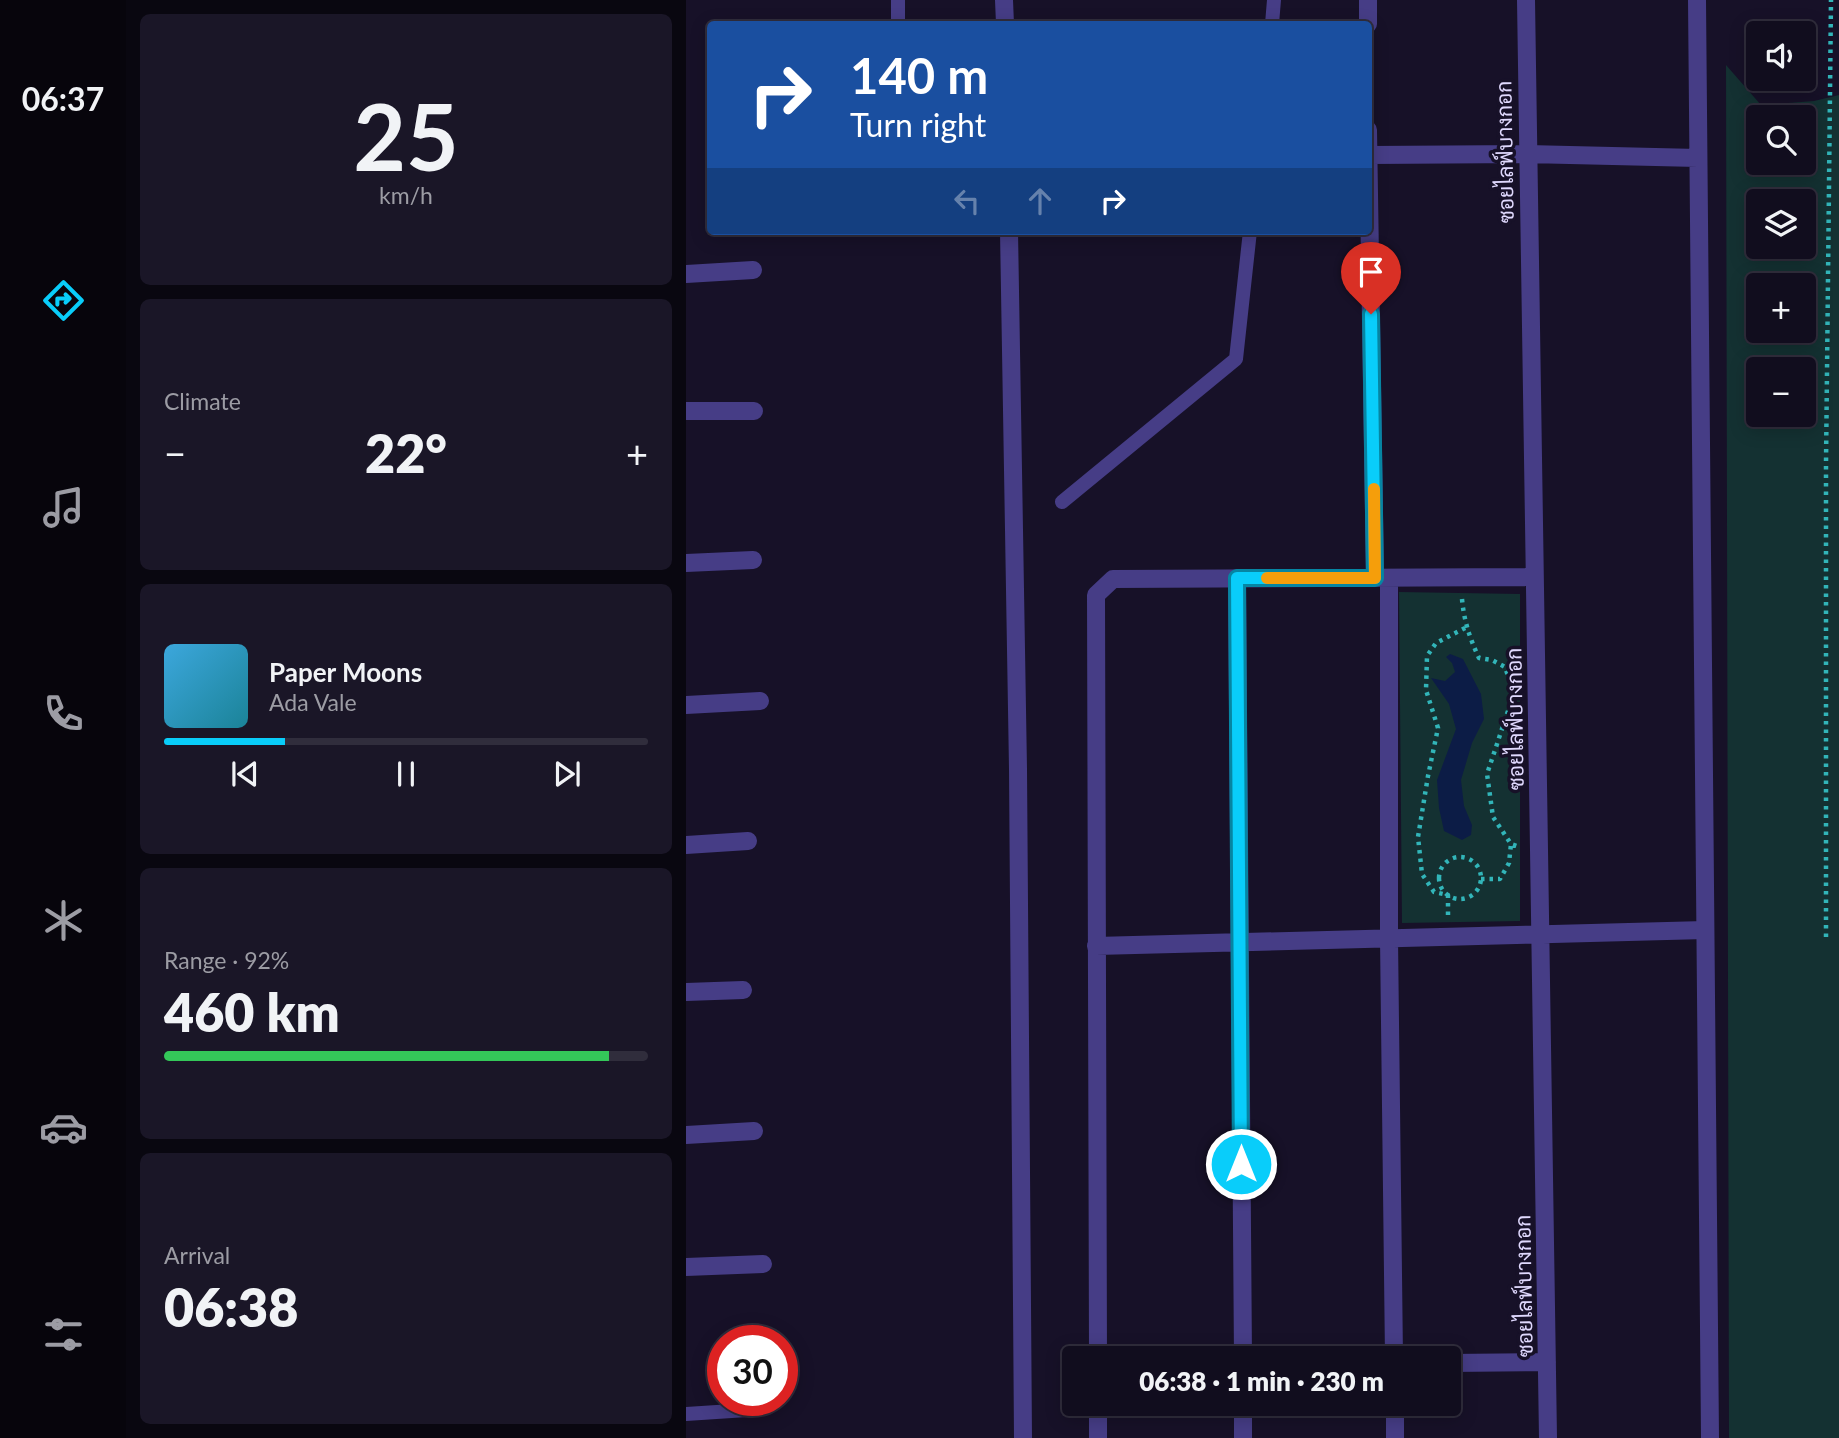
<!DOCTYPE html>
<meta charset="utf-8">
<style>
:root{--surface:#110d1e;--page:#1a1627;--text:#f1f3f6;--muted:#9c9ca4;--line:#302d3c;--accent:#09cdfa}
body{margin:0;font-family:Lato,Sarabun,sans-serif;background:var(--page);color:var(--text);height:100vh;display:flex;flex-direction:column;font-size:26px;white-space:nowrap}
*{box-sizing:border-box;margin:0}
p{font-size:23px;color:var(--muted)}
.icon{flex:none;width:38px;height:38px;fill:none;stroke:currentColor;stroke-width:2;stroke-linecap:round;stroke-linejoin:round}
.map{position:relative;flex:1;overflow:hidden}
.panel{display:flex;flex-direction:column;gap:14px;padding:14px;background:#090710;width:560px}
.panel>*{flex:none}
.guide{position:absolute;left:21px;top:21px;width:665px;height:214px;border-radius:7px;box-shadow:0 4px 18px #0003,0 0 0 2px var(--line);background:#1a4fa0;color:#fff;overflow:hidden}
.tools{position:absolute;left:1060px;top:21px;display:grid;gap:14px}
.tools a{display:grid;place-items:center;width:70px;height:70px;border-radius:7px;background:var(--surface);box-shadow:0 4px 18px #0003,0 0 0 2px var(--line);font-size:35px}
.speed{position:absolute;left:21px;top:1325px;display:flex;gap:14px;font-size:35px;font-weight:700;text-align:center}
.speed>*{display:grid;place-content:center;width:91px;height:91px;border-radius:50%;background:var(--surface);box-shadow:0 4px 18px #0003,0 0 0 2px var(--line);line-height:1}
.speed .limit{border:10px solid #d22;background:#fff;color:#111}
.pin{position:absolute;display:grid;place-items:center;width:60px;height:60px;color:#fff;margin:-72px -30px;border-radius:50% 50% 50% 0;rotate:-45deg;box-shadow:0 0 7px #0007}
.pin .icon{rotate:45deg}
.me{position:absolute;width:77px;margin:-38px;rotate:0deg;stroke-linejoin:round;filter:drop-shadow(0 0 5px #0008)}
.turn{display:flex;align-items:center;gap:24px;height:147px;padding:0 28px;font-size:32px}
.turn .icon{width:91px;height:91px;stroke-width:2.5}
.turn b{display:block;font-size:49px;line-height:60px}
.lanes{display:flex;align-items:center;height:66px;padding:0 28px;background:#0003;justify-content:center;gap:35px;direction:ltr}
.lanes .off{opacity:.35}
.big{font-size:52px;font-weight:800;line-height:1.1}
.panel .tile{flex:1;display:flex;flex-direction:column;justify-content:center;gap:10px;min-width:0;padding:0 24px;border-radius:10px;background:var(--page)}
.panel .dial{align-items:center;gap:0}
.dial b{font-size:91px;line-height:1}
.song{display:flex;align-items:center;gap:21px}
.cover{width:84px;height:84px;border-radius:10px;background:linear-gradient(135deg,hsl(200 70% 55%),hsl(190 70% 35%))}
.played{height:7px;border-radius:4px;background:linear-gradient(90deg,var(--accent) 25%,var(--line) 25%)}
.keys{display:flex;justify-content:space-around;direction:ltr}
.heat{display:flex;justify-content:space-between;align-items:center;font-size:38px;direction:ltr}
.charge{height:10px;border-radius:5px;background:linear-gradient(90deg,#34c759 92%,var(--line) 0)}
.trip{position:absolute;left:376px;top:1346px;width:399px;height:70px;border-radius:7px;background:var(--surface);box-shadow:0 4px 18px #0003,0 0 0 2px var(--line);font-weight:800;line-height:70px;text-align:center}
main{display:flex;flex:1;min-height:0}
.menu{display:flex;flex-direction:column;width:126px;justify-content:space-around;align-items:center;background:#07050c;color:var(--muted)}
.menu .icon{width:49px;height:49px}
.menu .on{color:var(--accent)}
.menu b{font-size:32px;color:var(--text)}
.map>svg:first-child{display:block}
.green{fill:#143132;fill-rule:evenodd}
.water{fill:#0c1c46}
.lines{fill:none;stroke-linecap:round;stroke-linejoin:round}
.path{stroke:#32b5b9;stroke-width:4.5;stroke-dasharray:3.5 5;stroke-linecap:butt}
.service{stroke:#463d86;stroke-width:14}
.minor{stroke:#463d86;stroke-width:18}
.route-casing{stroke:#0685a2;stroke-width:18}
.route{stroke:#09cdfa;stroke-width:12}
.slow{stroke:#f59e0b;stroke-width:12}
.labels{text-anchor:middle;dominant-baseline:central;stroke-width:7;stroke-linejoin:round;paint-order:stroke}
.street-label{font-size:21px;fill:#e0d9fe;stroke:#171128}
</style>
<main>
<nav class="menu">
<b>06:37</b>
<svg class="icon on" aria-label="directions" viewBox="0 0 24 24"><path d="M12 3l9 9-9 9-9-9zM9 14v-3h6M13 9l2 2-2 2"/></svg>
<svg class="icon" aria-label="music" viewBox="0 0 24 24"><path d="M9 18V5l10-2v13"/><circle cx="6" cy="18" r="3"/><circle cx="16" cy="16" r="3"/></svg>
<svg class="icon" aria-label="phone" viewBox="0 0 24 24"><path d="M5 4h4l2 5-3 2q2 4 5 5l2-3 5 2v4C11 20 4 13 5 4z"/></svg>
<svg class="icon" aria-label="climate" viewBox="0 0 24 24"><path d="M12 3v18M4 7l16 10M4 17L20 7"/></svg>
<svg class="icon" aria-label="car" viewBox="0 0 24 24"><path d="M5 17H2v-5l4-1 3-4h7l3 4 3 1v5h-3M9 17h6M6 11h13"/><circle cx="7" cy="17" r="2"/><circle cx="17" cy="17" r="2"/></svg>
<svg class="icon" aria-label="filters" viewBox="0 0 24 24"><path d="M4 7h16M4 17h16"/><circle cx="9" cy="7" r="2"/><circle cx="15" cy="17" r="2"/></svg>
</nav>
<section class="panel">
<div class="tile dial"><b>25</b><p>km/h</p></div>
<div class="tile"><p>Climate</p>
<div class="heat"><a>−</a><b class="big">22°</b><a>+</a></div>
</div>
<div class="tile">
<div class="song"><i class="cover"></i><div><b>Paper Moons</b><p>Ada Vale</p></div></div>
<div class="played"></div>
<div class="keys"><svg class="icon" aria-label="previous" viewBox="0 0 24 24"><path d="M18 5L8 12l10 7zM5 5v14"/></svg><svg class="icon" aria-label="pause" viewBox="0 0 24 24"><path d="M8 5v14M16 5v14"/></svg><svg class="icon" aria-label="next" viewBox="0 0 24 24"><path d="M6 5l10 7-10 7zM19 5v14"/></svg></div>
</div>
<div class="tile"><p>Range · 92%</p><b class="big">460 km</b><div class="charge"></div></div>
<div class="tile"><p>Arrival</p><b class="big">06:38</b></div>
</section>
<div class="map">
<svg width="1153" height="1438" viewBox="0 0 1153 1438">
<rect width="100%" height="100%" fill="#171128"/>
<path class="green" d="M1040,65L1075,105L1128,101L1153,95V1438H1043ZM1073,117H1118V163H1073ZM1073,201H1118V247H1073ZM1073,285H1118V331H1073ZM1073,369H1118V415H1073Z
M713,592L834,594V921L716,923Z"/>
<path class="water" d="M764,654L777,659L795,694L798,719L786,743L775,780L778,806L786,825L785,835L776,840L758,831L753,808L751,780L770,729L763,704L745,678L759,681L769,672L766,663L760,657Z"/>
<g class="lines">
<path class="path" d="M776,599C778,621 784,639 793,658L806,660L819,667L828,693L801,774L807,817L825,844L831,846
M753 878a21 21 0 1 1 42 0a21 21 0 1 1-42 0Z
M795,879H814L823,863L825,844
M762,915V895L748,892L736,874L732,837L742,776L752,728L740,690L741,656L750,643L781,627
M1140,937V464L1145,0"/>
<path class="service" d="M212,24V0
M586,24L588,0
M376,502L550,359L564,231
M0,1414L76,1409"/>
<path class="minor" d="M318,0L319,24
M682,0V24
M840,0L862,1438
M1011,0L1024,1438
M682,130L689,578
M683,155L841,154L1012,158
M323,231L332,769L337,1438
M0,274L67,270
M0,411H68
M0,563L67,560
M551,578L557,1358
M703,578V938L708,1358
M0,705L74,701
M0,845L62,841
M410,946L1019,930
M0,992L57,990
M0,1135L68,1131
M0,1267L77,1264
M412,1358L410,595L427,579L848,577
M763,1363L861,1362
M412,1404V1438
M557,1404V1438
M709,1404V1438"/>
</g>
<g class="lines">
<defs>
<path id="route" d="M555,1164L551,578H689L685,314"/>
</defs>
<use href="#route" class="route-casing"/>
<use href="#route" class="route"/>
<path class="slow" d="M581,578H689L688,489"/>
</g>
<g class="labels">
<g class="street-label">
<text transform="translate(818 152) rotate(-91)">ซอยไลฟ์บางกอก</text>
<text transform="translate(828 719) rotate(-91)">ซอยไลฟ์บางกอก</text>
<text transform="translate(837 1286) rotate(-91)">ซอยไลฟ์บางกอก</text>
</g>
</g>
</svg>
<div class="tools">
<a><svg class="icon" aria-label="sound" viewBox="0 0 24 24"><path d="M4 9h4l5-4v14l-5-4H4zM17 9q2 3 0 6"/></svg></a>
<a><svg class="icon" aria-label="search" viewBox="0 0 24 24"><circle cx="10" cy="10" r="6"/><path d="M15 15l6 6"/></svg></a>
<a><svg class="icon" aria-label="layers" viewBox="0 0 24 24"><path d="M12 4l9 5-9 5-9-5zM3 14l9 5 9-5"/></svg></a>
<a>+</a>
<a>−</a>
</div>
<div class="speed"><div class="limit">30</div></div>
<div class="pin" style="left:685px;top:314px;background:#d93025"><svg class="icon" aria-label="arrive" viewBox="0 0 24 24"><path d="M6 21V4h12l-3 4 3 4H6"/></svg></div>
<svg class="me" style="left:555px;top:1164px" viewBox="-20 -20 40 40"><circle r="17" fill="#09cdfa" stroke="#fff" stroke-width="3"/><path d="M0-11L8 9 0 5-8 9z" fill="#fff"/></svg>
<div class="trip">06:38 · 1 min · 230 m</div>
<div class="guide">
<div class="turn"><svg class="icon" aria-label="right" viewBox="0 0 24 24"><path d="M7 20v-9h11M14 6l5 5-5 5"/></svg><div><b>140 m</b>Turn right</div></div>
<div class="lanes"><svg class="icon off" aria-label="left" viewBox="0 0 24 24"><path d="M17 20v-9H6M10 6l-5 5 5 5"/></svg><svg class="icon off" aria-label="ahead" viewBox="0 0 24 24"><path d="M12 20V5M6 11l6-6 6 6"/></svg><svg class="icon" aria-label="right" viewBox="0 0 24 24"><path d="M7 20v-9h11M14 6l5 5-5 5"/></svg></div>
</div>
</div>
</main>
